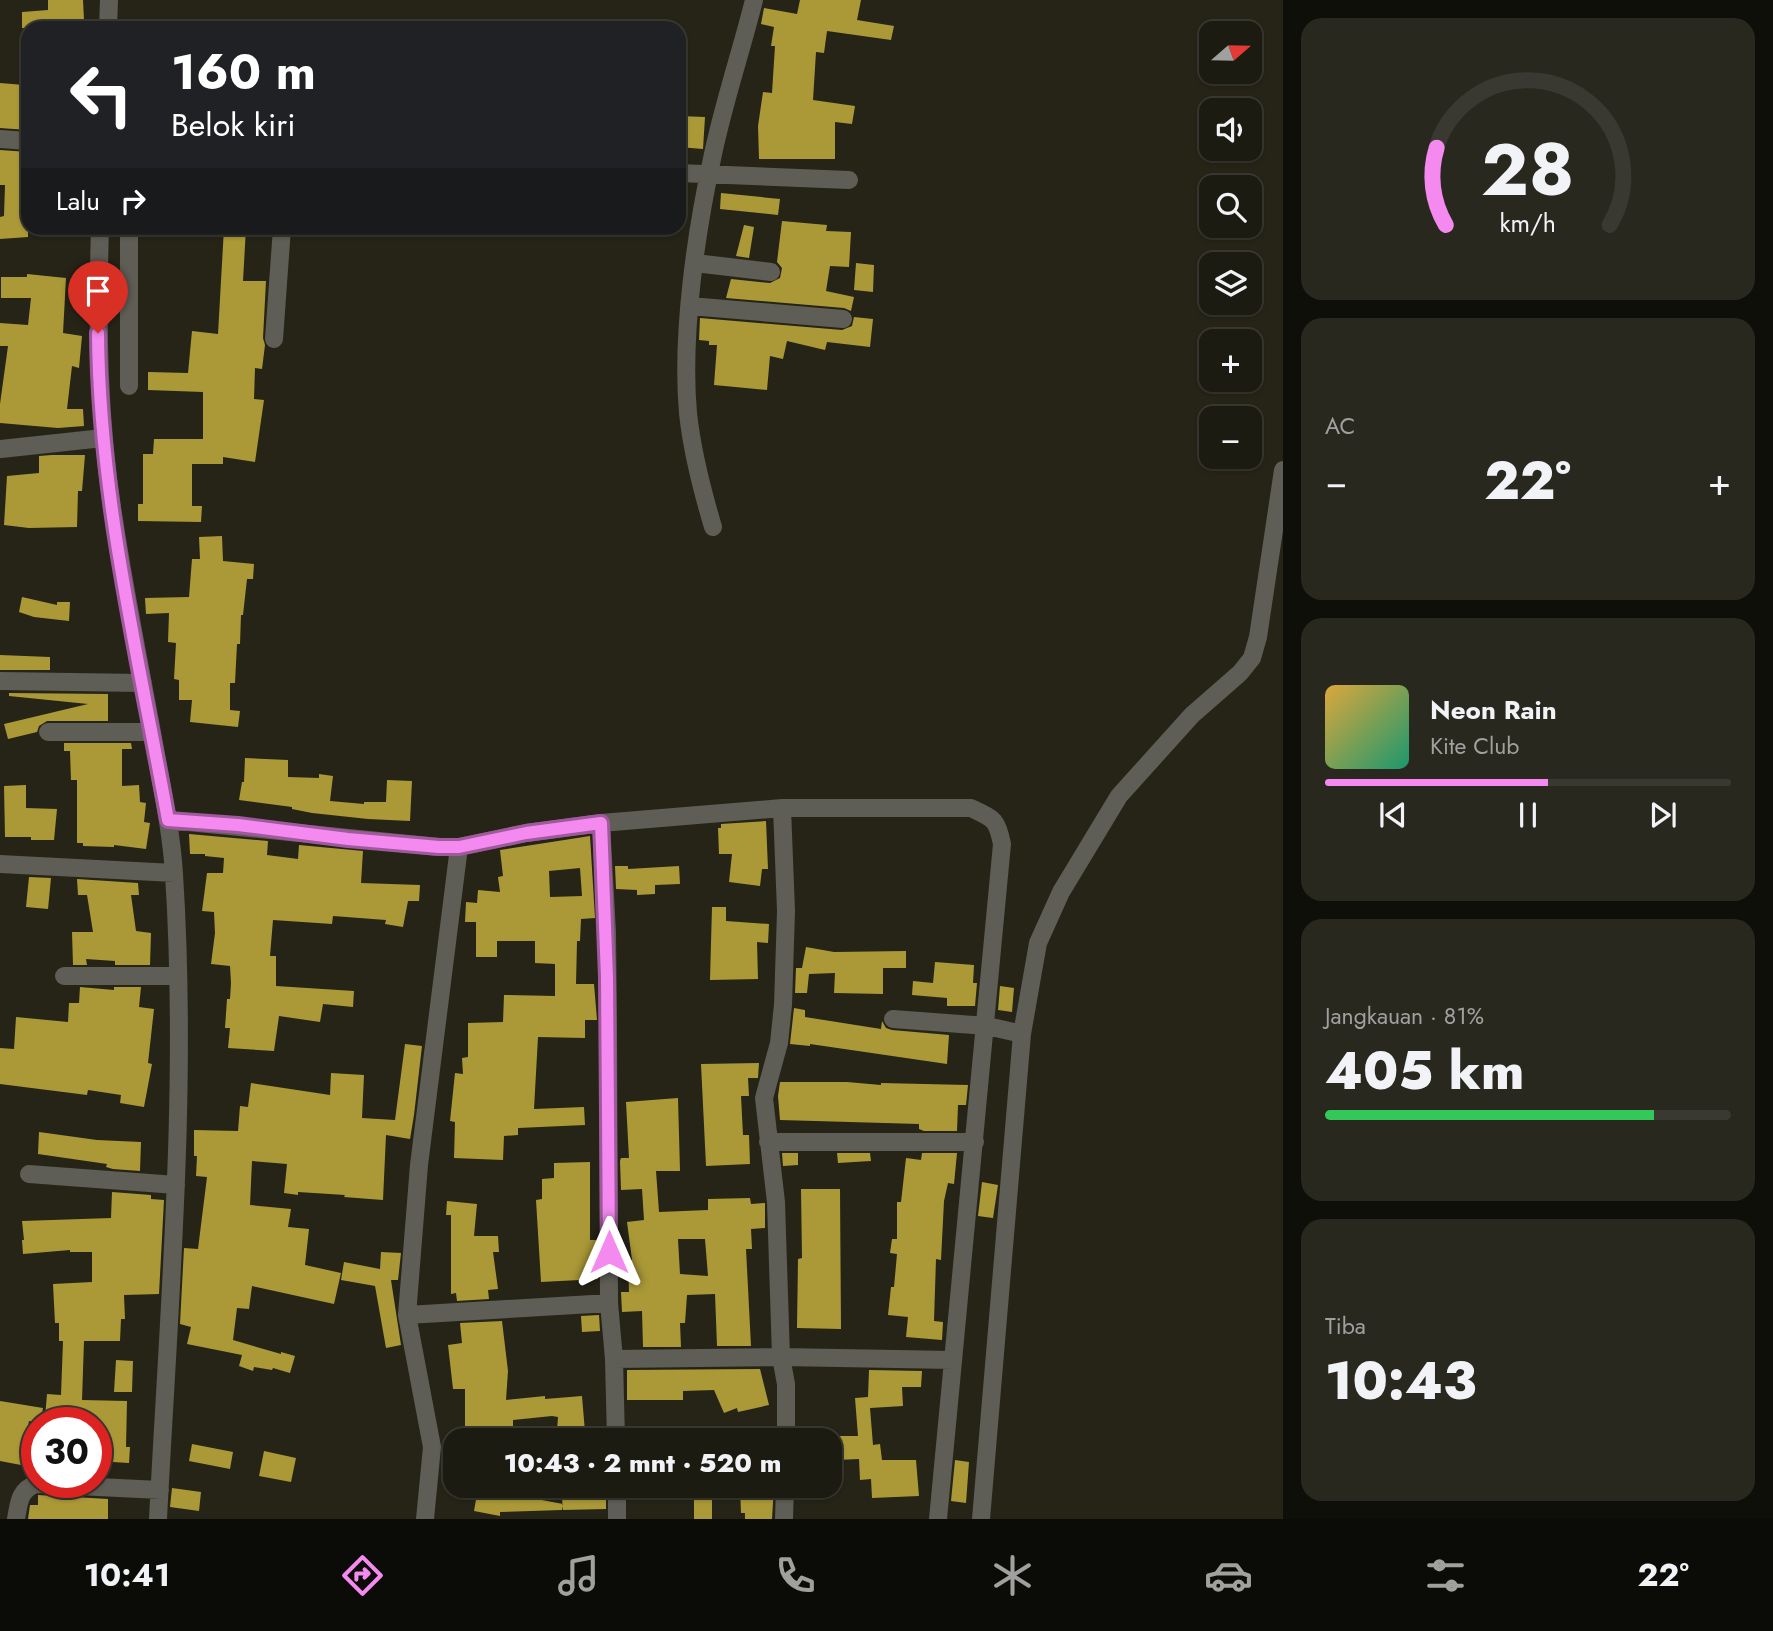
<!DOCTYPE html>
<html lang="id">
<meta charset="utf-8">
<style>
:root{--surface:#1c1b11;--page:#29281f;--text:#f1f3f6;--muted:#a0a19f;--line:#3a3931;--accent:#f489f0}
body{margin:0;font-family:Jost,sans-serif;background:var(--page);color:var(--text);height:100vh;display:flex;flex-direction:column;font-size:26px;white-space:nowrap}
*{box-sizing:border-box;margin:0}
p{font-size:23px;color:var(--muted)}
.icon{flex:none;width:38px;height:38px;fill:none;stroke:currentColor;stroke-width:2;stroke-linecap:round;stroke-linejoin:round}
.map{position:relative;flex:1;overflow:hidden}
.side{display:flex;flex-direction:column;gap:18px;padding:18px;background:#0f0f09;width:490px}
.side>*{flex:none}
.top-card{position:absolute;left:21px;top:21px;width:665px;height:214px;border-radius:21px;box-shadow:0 2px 5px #0004,0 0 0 2px var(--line);background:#202124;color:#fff;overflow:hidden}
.needle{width:46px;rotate:70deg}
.buttons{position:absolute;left:1199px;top:21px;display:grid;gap:14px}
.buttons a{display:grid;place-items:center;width:63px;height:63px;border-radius:14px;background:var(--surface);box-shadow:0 2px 5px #0004,0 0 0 2px var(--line);font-size:35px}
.speed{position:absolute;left:21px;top:1407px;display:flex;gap:14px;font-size:35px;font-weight:700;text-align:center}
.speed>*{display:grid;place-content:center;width:91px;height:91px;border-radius:50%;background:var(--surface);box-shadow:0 2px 5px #0004,0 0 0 2px var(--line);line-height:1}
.speed .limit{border:10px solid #d22;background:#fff;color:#111}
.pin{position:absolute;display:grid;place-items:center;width:60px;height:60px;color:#fff;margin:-72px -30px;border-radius:50% 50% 50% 0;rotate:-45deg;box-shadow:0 0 7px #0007}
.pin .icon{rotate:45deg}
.me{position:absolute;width:77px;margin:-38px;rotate:0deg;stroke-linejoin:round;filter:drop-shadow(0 0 5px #0008)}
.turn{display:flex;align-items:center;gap:24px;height:147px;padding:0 35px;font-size:32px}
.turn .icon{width:91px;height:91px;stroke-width:2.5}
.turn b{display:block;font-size:49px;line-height:60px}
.then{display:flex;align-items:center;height:66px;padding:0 35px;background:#0003;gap:14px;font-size:26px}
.big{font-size:52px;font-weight:800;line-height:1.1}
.side .card{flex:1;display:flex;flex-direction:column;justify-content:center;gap:10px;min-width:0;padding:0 24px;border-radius:21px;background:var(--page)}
.side .dial{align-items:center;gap:0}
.dial svg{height:182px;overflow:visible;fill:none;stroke:var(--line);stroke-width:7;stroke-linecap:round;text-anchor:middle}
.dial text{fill:var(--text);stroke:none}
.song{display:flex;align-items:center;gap:21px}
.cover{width:84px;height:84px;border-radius:10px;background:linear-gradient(135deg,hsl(40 70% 55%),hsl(160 70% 35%))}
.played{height:7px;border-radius:4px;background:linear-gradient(90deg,var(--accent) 55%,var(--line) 55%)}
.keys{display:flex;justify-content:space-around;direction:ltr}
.heat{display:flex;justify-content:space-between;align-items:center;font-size:38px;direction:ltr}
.charge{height:10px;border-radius:5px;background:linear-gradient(90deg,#34c759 81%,var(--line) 0)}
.trip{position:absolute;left:443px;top:1428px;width:399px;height:70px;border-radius:21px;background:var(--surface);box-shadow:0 2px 5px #0004,0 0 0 2px var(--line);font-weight:800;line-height:70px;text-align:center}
.tab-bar{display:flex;height:112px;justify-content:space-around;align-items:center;background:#0b0b07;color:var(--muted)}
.tab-bar .icon{width:49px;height:49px}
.tab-bar .on{color:var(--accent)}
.tab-bar b{font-size:32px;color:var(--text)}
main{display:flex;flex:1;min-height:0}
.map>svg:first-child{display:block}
.building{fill:#ab9937;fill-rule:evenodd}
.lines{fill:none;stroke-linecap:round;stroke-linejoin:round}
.minor{stroke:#5e5d56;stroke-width:18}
.route-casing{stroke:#9f599c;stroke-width:18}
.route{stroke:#f489f0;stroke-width:12}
</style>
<main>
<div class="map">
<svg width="1283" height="1519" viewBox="0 0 1283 1519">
<rect width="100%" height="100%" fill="#262417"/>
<path class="building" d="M48,0H83L84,20H64L65,28H22V12L48,10Z
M800,0H861L857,20L894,26L891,40L827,31L824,53L816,52L813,100L855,106L852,124L835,122V159H759L758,126L763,92L772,93L775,46H771L774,27L761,24L764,8L797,14Z
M0,83L24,85L23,92H28V130L0,128Z
M679,116L705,117L703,149L679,147Z
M0,150L28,152V237L0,239V217L4,216L5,185H0Z
M721,193L780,199L778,215L720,209Z
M782,221L827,225L826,231L851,232L849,267L830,266L826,291L854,297L851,311L844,308L726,298L731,279L770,283L780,278L782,268L777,262Z
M744,225L754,227L749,258L736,256Z
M224,228H246L243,281H266L263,338L265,345L262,369L255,368L254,399L264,400L255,462L223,457V464H192V506H202L201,522L138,521V504H143V454H153L154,439H203V392L148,390V372L188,373L192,331L218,334Z
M856,263L874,265L873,292L854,290Z
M27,274L66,278L63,333L82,336L79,368L72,366L67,409H83L84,426L58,428L0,423V404L8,346H0V323L28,325L31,298H1V277H27Z
M854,317L873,319L870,347L827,342L825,350L787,341L783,359L770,356L767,390L714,385L717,345H709V341L699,340L700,318L842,330L852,326Z
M52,455H85L82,491H78L77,527L29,528L4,525L7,476L39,473V456Z
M222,536L223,561L254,564L253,579H247L243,615H241L240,644H237L235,683H230V710L240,711L238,727L190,722L192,700H179V680L174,679L176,643L168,642L169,613L146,614L145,598L189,597L192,559H200L199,537Z
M22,597L57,605V602H70L69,621L34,617L19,612Z
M0,655L50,657V670H0Z
M9,693L108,694V721H47L39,726L37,732L8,739L4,724L88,704L9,696Z
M64,743H131L132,749H122V786L139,785L140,802L146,803L144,822L150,823L146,849L114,845V847L83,846V843H77V780H71L70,751H64Z
M245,758L288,760V777L319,778V774L333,776L330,801L364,804V802H386L387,780L412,781L410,821L368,819L312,813L292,809V807L239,800L242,782H244Z
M26,785V808L57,809L54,840H31V837H5L4,786Z
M766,821L768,869H762L760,886L729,882L732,854H719L718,828H721V824Z
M189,834L268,841L267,855L298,859L299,845L363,851L361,883L420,885L419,901H408L403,927L385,924L386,920L333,916L332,924L273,920L270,956H276V986L354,991L353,1007L323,1004L320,1022L279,1016L274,1051L228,1048L230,1028H225L227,999H230L231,983L230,966L211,964L215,933L214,912L202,911L207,873H223L224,858L205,856V854H190Z
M590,836L595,918L581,919L580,941H577L576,984H594L597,1020H585V1038L538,1037L534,1109L584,1107L585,1125L518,1128V1135L504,1136L503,1160L454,1158L455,1122L450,1121L455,1073L463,1074L462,1058L468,1057V1023L503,1022L504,995L555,996V964L535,963V941H497V957H476V922H465L466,902L477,903L478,890L500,892L498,877L503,876L500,850ZM580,868L582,896L550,897L549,871Z
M615,866H628V869L679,866L680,884L655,885V894L637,895V890L616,889Z
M29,877L51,878L48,909L26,907Z
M77,879L138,883L139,895H131L136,931L151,933L150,965H115V961L86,959L87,965H73L72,932H93L87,895H78Z
M712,907H726V921L769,924L768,943L757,942L758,979L710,980Z
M806,947L834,952L906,951V968H883V994L834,993L835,973L809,974L807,993H795L796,968H802Z
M935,962L974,965L973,983H977L975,1006H947V998L912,995L913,981L933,983Z
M1000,986L1014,988L1012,1012L998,1010Z
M80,987L114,990V987H141L139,1007L154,1009L148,1063L152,1064L144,1107L120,1103L121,1095L88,1090L87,1095L0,1084V1048L14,1049L16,1017L68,1022L69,1003H79Z
M794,1008L805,1010V1017L881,1029L882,1021L886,1028L892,1030L949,1035L947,1064L810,1044V1046L790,1044Z
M405,1044L422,1046L414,1115L410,1139L386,1135L383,1200L344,1197L345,1195L298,1192V1195L284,1193L287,1164L252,1161L250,1205L291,1209L288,1227L309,1229L305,1265L341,1273L334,1304L252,1286L249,1309L237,1308L233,1340L281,1354V1352L295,1356L290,1373L273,1368L272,1370L254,1367L253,1371L239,1366L242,1355L187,1344L191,1327L180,1324L184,1248L198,1249L207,1177L196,1176L197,1156H194V1130L238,1131L240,1106L248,1107L251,1083L330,1095L331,1073L364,1075L362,1118L395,1120Z
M759,1063L758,1078H748L749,1096H741L743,1135H749L750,1164L706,1166L701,1064Z
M780,1082H847L881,1085V1083L968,1085L966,1105H958L957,1131H924L919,1129V1124L780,1120L778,1096Z
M678,1098L680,1171H656L659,1212L708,1210V1199L750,1198L751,1204L765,1203V1228L751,1229L752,1249H746L751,1346H717L715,1294L687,1295L685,1323H680L681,1347H643L642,1311L622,1312L621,1292H629L628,1260H632L627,1222L644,1220L642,1189L621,1190L620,1161L621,1158H629L626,1102ZM678,1239H705L708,1276L680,1274Z
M39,1132L97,1140L141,1142L140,1171L113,1169L106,1167L107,1164L38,1154Z
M782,1153H798V1165L783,1166Z
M837,1153H870L871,1161L838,1163Z
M922,1153H957L954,1184L948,1183L944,1201L941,1260L936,1259L934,1321L943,1322L942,1340L906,1337L908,1317L888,1315L891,1287H894L897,1254L890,1253L892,1239H897V1202H901L906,1158L921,1160Z
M590,1162V1240H596L598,1279L541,1282L536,1200L542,1199V1179L554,1178V1163Z
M982,1182L998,1185L993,1218L978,1216Z
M801,1189H840L841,1329L797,1328L798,1259L802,1258Z
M112,1192L151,1195V1199L164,1200L159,1294L124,1295L125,1319H121L120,1341H84L82,1400L127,1401L126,1447H130L129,1463L96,1461V1423L45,1418L47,1394L61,1395L63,1341H59V1323H55L53,1284L92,1282V1252H70V1250L23,1254L22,1240H24L22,1221L111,1218Z
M447,1201L477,1204L474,1236H498L499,1252H493L498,1289L488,1290L489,1299L457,1301L456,1293L451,1294V1215H446Z
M381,1252L401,1253L398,1280H391L401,1345L386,1348L375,1286L341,1280L344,1262L380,1269Z
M599,1315L600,1331L582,1332L581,1316Z
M502,1321L508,1371L506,1400L545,1396V1399L582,1396L585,1432L557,1431L558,1417L552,1416L513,1420V1433H465V1389H453L448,1345L462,1343L460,1323Z
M116,1360L133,1361L132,1392H114Z
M760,1369L769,1405L738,1412L737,1408L724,1413L714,1390L683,1391V1400H627V1370Z
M869,1370L922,1371L921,1387H902L903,1406L870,1408L873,1445L880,1444L882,1460H916L919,1496L872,1498L871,1479L860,1480L859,1459L837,1460L836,1447H840V1436H858L855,1398L868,1397Z
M0,1401L43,1408L40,1423L29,1421L21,1465L0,1461Z
M192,1444L233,1452L230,1469L189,1461Z
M264,1451L296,1458L291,1482L259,1476Z
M955,1460L969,1462L966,1503L951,1501Z
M561,1486H606V1509L563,1510Z
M694,1486H712V1519H694Z
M740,1486H774L772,1519H745V1513H741Z
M796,1486H834L835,1495L796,1500Z
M172,1488L201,1492L199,1511L170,1507Z
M477,1494L510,1500V1494L563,1504L562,1510L500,1512V1516L474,1511Z
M38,1495L108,1499V1519H28L30,1505H38Z"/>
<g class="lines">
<path class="minor" d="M108,28L109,0
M0,139L28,141
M679,173L849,180
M100,228C97,326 98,422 114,520C125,593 140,666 153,738C161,783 171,828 174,874C188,1089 169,1304 158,1519
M129,228V386
M695,263L771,272
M690,306L843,319
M274,339L282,228
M1,449L103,438
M713,527C702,490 692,452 688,413C681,334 696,232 713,154C724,102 741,52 754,0
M0,681L143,683
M48,732H152
M782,808L786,911L783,1005L779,1043L764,1098L776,1202L781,1357L786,1384V1440
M168,820L439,847H459L526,833L601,823L782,808H971C994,819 997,819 1002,844L938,1519
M601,823L607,932L608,1022L609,1303L614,1359L616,1440
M0,864L174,873
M64,976H177
M893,1019L987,1026L1022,1034
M768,1142H975
M29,1174L176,1185
M407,1315L609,1303
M614,1359L781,1357L953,1360
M617,1486V1519
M16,1519C19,1503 19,1490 36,1484L160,1490
M425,1519L432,1447L407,1315L419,1165L459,847
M784,1519L785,1486
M981,1519L1022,1034L1038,943L1061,892L1119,796L1192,715L1240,673L1252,658L1258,637L1283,470"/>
</g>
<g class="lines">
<defs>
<path id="route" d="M98,333C99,497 139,659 168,820L238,825L348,839L439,847H459L526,833L601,823L607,977L609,1252"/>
</defs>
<use href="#route" class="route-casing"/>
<use href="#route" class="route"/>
</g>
</svg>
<div class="buttons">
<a><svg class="needle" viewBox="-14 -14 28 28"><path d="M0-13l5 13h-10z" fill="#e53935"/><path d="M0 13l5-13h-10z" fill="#a0a19f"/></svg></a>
<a><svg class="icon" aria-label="sound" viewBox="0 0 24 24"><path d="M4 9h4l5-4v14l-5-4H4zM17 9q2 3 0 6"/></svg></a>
<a><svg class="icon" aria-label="search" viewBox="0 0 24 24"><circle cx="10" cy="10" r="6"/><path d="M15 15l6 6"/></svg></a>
<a><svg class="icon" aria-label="layers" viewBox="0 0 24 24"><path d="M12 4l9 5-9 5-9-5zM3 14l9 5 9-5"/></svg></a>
<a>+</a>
<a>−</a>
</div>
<div class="speed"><div class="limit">30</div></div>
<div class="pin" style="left:98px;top:333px;background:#d93025"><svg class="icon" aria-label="arrive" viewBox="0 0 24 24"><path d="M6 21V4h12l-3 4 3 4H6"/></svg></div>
<svg class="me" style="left:609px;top:1252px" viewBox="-20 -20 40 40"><path d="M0-17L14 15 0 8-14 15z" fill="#f489f0" stroke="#fff" stroke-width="4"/></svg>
<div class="trip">10:43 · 2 mnt · 520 m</div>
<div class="top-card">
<div class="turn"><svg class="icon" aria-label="left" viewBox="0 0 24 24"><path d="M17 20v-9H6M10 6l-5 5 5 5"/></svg><div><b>160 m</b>Belok kiri</div></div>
<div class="then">Lalu<svg class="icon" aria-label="right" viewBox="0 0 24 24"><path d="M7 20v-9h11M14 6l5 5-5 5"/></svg></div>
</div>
</div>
<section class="side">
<div class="card dial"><svg viewBox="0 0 100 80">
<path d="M14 69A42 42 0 1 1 86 69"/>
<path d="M14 69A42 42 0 0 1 10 35" stroke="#f489f0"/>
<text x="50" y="56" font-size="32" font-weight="700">28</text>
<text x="50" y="72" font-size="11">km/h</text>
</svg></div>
<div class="card"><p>AC</p>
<div class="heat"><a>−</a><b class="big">22°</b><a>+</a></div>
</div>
<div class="card">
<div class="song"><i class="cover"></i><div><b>Neon Rain</b><p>Kite Club</p></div></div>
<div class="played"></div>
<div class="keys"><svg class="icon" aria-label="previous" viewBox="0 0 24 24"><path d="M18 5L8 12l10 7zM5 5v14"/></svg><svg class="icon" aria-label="pause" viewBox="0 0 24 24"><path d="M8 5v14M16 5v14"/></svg><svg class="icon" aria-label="next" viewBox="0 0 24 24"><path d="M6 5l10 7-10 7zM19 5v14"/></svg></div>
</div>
<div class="card"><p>Jangkauan · 81%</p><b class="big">405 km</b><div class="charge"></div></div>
<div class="card"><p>Tiba</p><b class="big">10:43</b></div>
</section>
</main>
<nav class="tab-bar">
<b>10:41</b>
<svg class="icon on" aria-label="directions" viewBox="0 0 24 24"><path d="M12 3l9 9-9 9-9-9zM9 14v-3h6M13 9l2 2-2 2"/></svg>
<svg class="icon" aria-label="music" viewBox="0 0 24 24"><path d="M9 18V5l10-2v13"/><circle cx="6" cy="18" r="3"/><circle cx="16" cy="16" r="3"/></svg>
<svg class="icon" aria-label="phone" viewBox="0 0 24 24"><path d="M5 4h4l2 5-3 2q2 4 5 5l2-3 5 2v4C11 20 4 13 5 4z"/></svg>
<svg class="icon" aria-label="climate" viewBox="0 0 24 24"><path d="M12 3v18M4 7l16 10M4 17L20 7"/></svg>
<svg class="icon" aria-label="car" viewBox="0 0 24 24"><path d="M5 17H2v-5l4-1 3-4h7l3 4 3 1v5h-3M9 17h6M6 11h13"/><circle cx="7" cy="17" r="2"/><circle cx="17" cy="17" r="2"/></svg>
<svg class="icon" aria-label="filters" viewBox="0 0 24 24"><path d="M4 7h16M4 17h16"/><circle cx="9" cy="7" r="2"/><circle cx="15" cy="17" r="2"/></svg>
<b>22°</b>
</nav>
